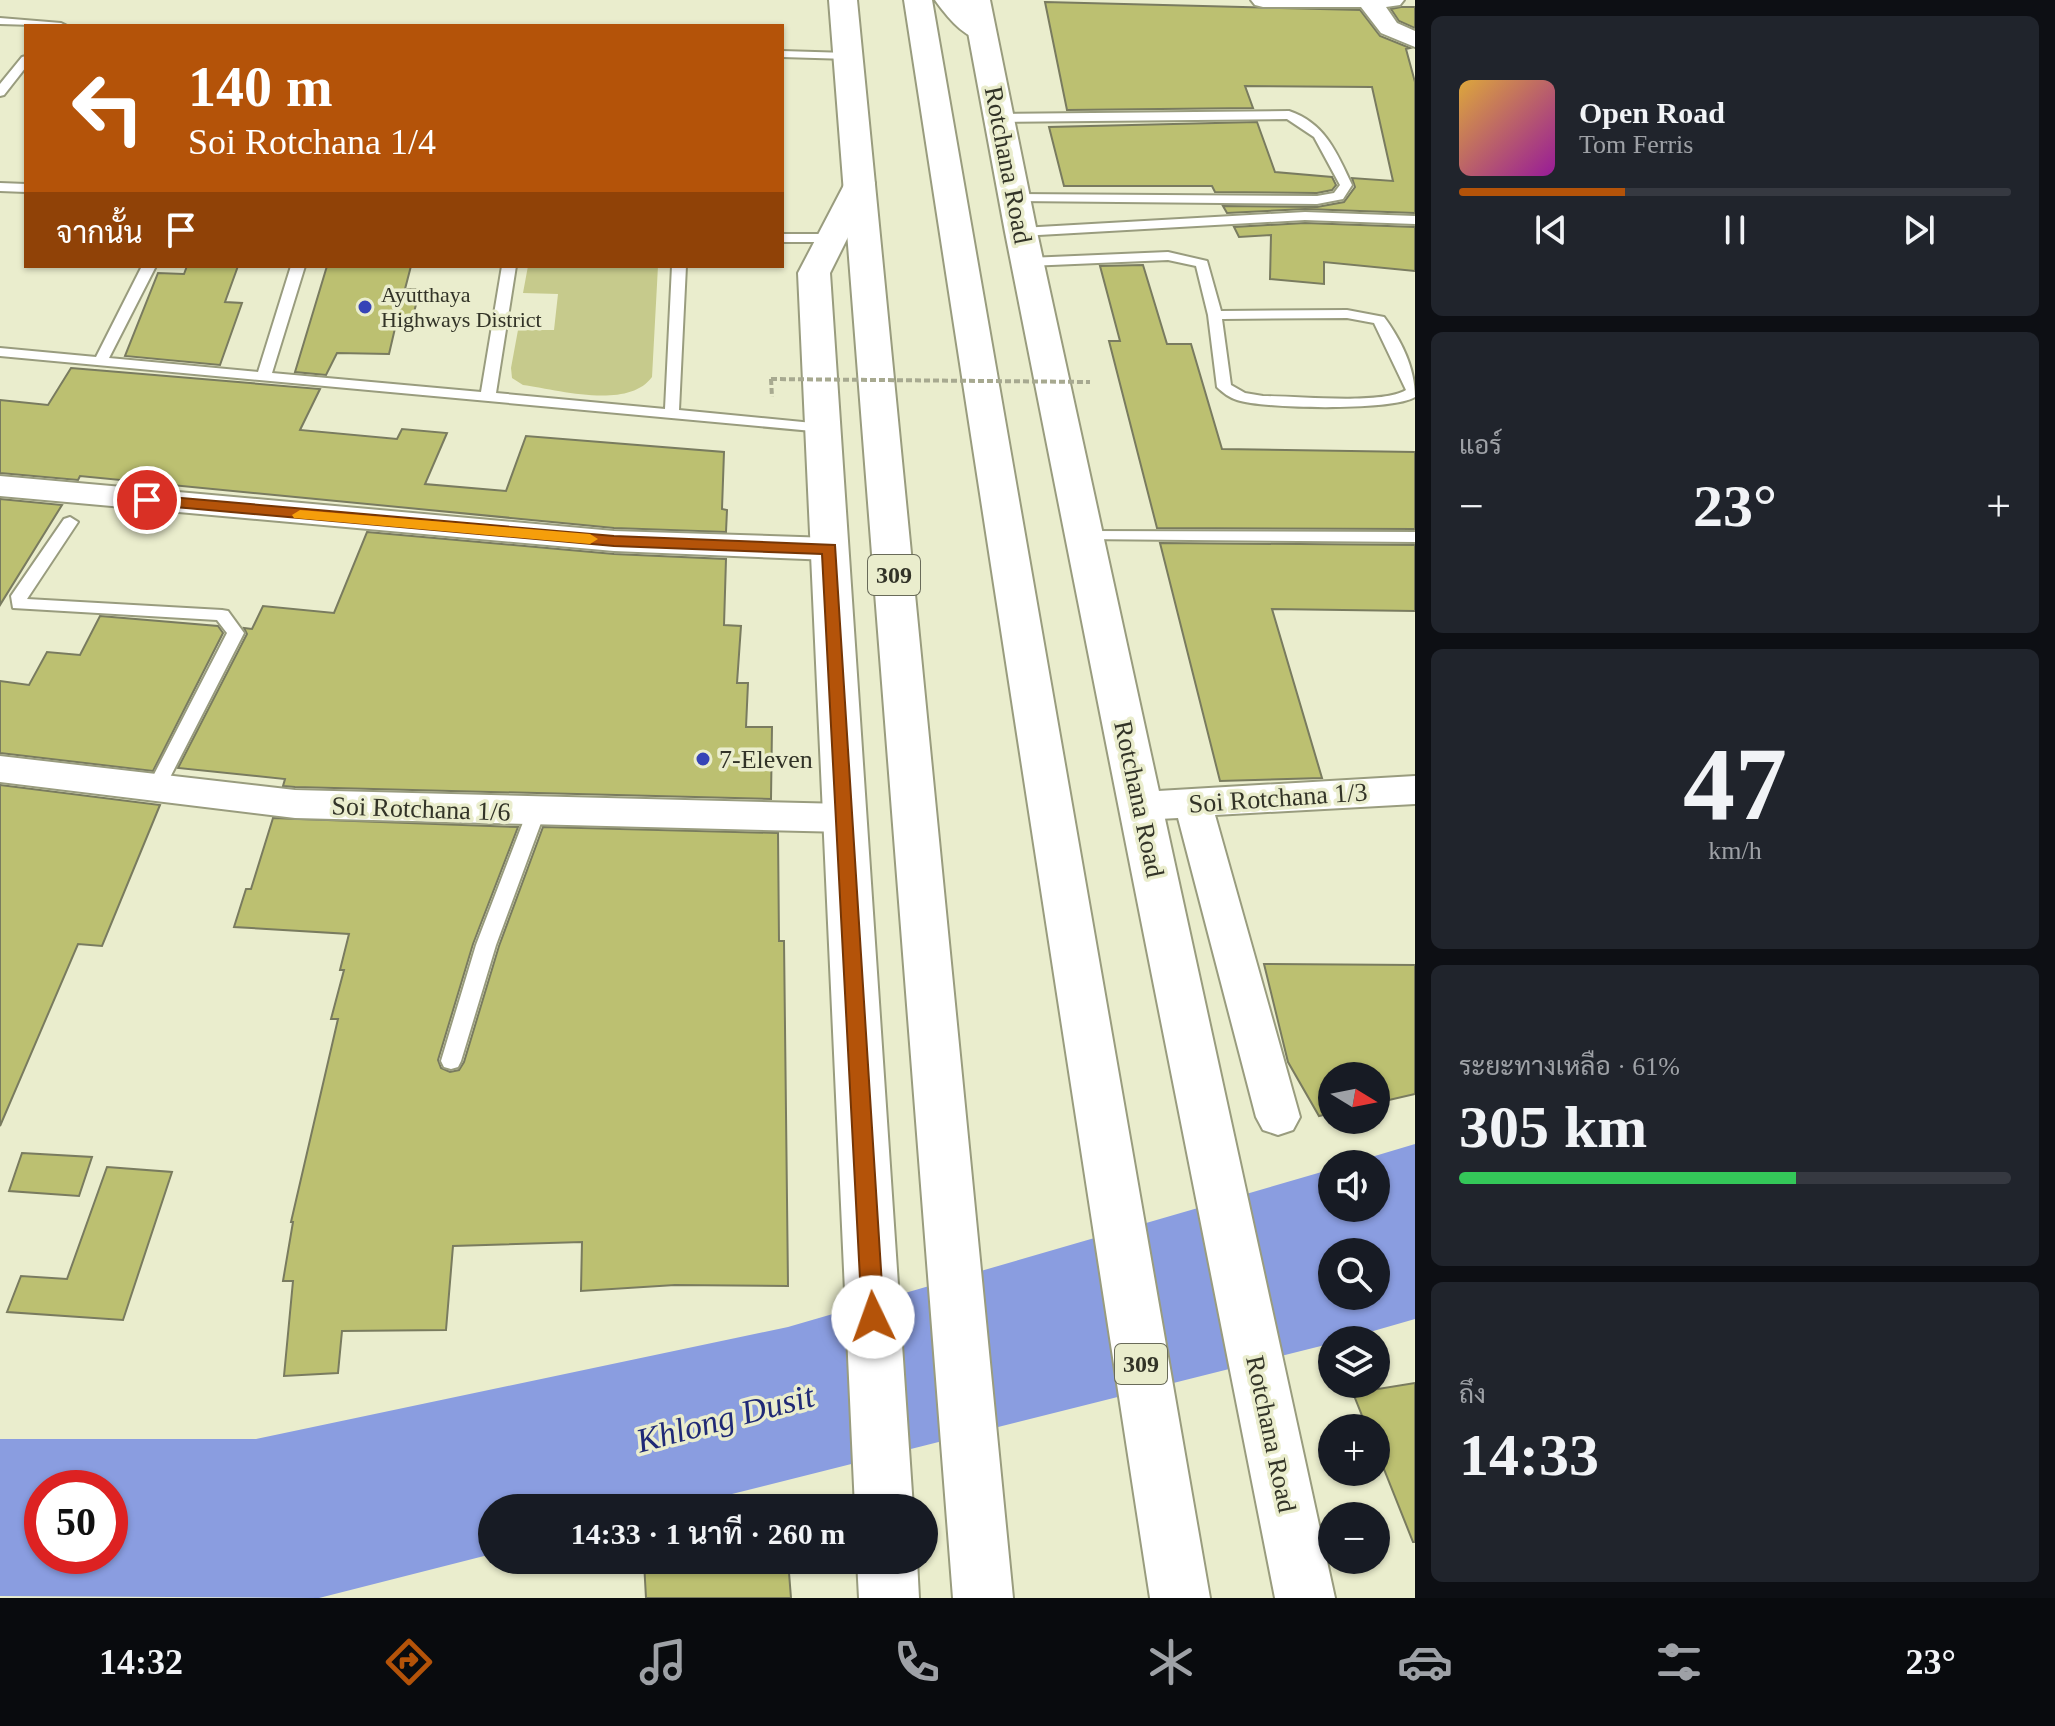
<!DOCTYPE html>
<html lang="th">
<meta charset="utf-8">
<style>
:root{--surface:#171b24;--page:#20242c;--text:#f1f3f6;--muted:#9ea1a6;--line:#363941;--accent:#b45309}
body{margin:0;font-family:"Times New Roman",Sarabun,serif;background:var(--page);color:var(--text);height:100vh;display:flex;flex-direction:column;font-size:30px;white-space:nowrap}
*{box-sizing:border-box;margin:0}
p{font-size:26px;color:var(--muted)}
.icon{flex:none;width:44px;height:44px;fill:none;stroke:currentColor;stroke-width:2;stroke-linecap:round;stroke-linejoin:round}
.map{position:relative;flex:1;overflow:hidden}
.details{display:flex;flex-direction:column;gap:16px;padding:16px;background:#0d0f14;width:640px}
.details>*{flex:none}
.top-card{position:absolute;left:24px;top:24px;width:760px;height:244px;border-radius:0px;box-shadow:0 2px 6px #0004;background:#b45309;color:#fff;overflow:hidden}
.needle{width:52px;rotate:100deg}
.fabs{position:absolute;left:1318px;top:1062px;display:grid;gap:16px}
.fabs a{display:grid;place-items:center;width:72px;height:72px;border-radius:50%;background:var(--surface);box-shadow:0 2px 6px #0004;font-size:40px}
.speed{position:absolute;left:24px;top:1470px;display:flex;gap:16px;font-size:40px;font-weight:700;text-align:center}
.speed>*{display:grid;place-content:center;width:104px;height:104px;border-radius:50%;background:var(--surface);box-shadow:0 2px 6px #0004;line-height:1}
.speed .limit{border:12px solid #d22;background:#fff;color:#111}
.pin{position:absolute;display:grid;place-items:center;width:68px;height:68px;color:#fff;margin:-34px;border:4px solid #fff;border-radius:50%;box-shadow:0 2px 8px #0007}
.me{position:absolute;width:88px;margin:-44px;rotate:357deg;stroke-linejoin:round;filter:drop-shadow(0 0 6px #0008)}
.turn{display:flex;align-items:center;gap:28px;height:168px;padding:0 32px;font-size:36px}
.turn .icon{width:104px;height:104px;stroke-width:2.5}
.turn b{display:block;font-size:56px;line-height:68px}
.then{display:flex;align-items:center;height:76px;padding:0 32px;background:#0003;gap:16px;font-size:30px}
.big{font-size:60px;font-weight:600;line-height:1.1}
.details .card{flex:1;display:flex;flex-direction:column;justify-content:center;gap:12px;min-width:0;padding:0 28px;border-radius:12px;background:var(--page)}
.details .dial{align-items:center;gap:0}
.dial b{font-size:104px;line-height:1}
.song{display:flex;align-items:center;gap:24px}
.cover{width:96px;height:96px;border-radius:12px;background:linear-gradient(135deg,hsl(40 70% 55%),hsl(300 70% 35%))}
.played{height:8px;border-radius:4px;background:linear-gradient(90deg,var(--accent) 30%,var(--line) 30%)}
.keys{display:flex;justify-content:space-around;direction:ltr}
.heat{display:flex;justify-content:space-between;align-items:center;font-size:44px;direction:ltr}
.charge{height:12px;border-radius:6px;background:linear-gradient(90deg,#34c759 61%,var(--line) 0)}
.trip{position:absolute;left:478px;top:1494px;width:460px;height:80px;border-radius:40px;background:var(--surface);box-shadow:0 2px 6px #0004;font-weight:600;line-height:80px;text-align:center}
.menu{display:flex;height:128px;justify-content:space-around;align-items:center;background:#090b0e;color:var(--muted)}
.menu .icon{width:56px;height:56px}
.menu .selected{color:var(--accent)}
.menu b{font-size:36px;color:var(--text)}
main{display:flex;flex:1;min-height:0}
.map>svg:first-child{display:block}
.green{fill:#c6ca8c}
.water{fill:#8a9de0;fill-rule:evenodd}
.building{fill:#bcc071;stroke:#797b5f;stroke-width:2}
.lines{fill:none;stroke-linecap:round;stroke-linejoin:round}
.service-casing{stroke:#999c7e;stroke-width:4}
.minor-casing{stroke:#999c7e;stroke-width:4}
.secondary-casing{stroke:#999c7e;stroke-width:4}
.primary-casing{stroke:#999c7e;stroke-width:4}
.path{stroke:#a7a990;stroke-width:4;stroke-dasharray:6 3;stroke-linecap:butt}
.service{fill:#fff;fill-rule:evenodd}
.minor{fill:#fff;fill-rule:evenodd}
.secondary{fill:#fff;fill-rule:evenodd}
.primary{fill:#fff;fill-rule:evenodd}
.path-bridge{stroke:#a7a990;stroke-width:4;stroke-dasharray:6 3;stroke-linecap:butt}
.route{fill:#b45309;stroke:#753606;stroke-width:2}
.slow{fill:#f59e0b}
.poi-dot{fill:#3644b7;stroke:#eaedcd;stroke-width:3}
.labels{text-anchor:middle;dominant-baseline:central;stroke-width:7;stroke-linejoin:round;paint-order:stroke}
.far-poi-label{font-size:22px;fill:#323327;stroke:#eaedcd;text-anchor:start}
.shield{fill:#eaedcd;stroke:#696b59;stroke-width:2}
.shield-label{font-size:24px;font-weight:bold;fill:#323327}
.street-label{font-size:26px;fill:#323327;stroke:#eaedcd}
.poi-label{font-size:26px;fill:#323327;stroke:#eaedcd;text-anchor:start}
.near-water-label{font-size:34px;font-style:italic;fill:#1f2976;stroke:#eaedcd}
</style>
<main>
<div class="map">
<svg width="1415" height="1598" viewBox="0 0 1415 1598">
<rect width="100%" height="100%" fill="#eaedcd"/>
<path class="green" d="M528,266H658L652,377C628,410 559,390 523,385L512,378L511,368L518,330H554L558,294L523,293Z"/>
<path class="water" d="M1415,1144V1319L1342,1340H1332L1329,1344L676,1508H492V1554L319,1598L0,1596V1439H256L788,1327L1332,1169V1208H1376V1164H1348ZM1332,1252H1376V1296H1332ZM42,1488H110V1556H42Z"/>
<path class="building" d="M1045,2L1360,10L1380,36L1410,48L1406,49L1415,82V213L1305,209L1227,213L1223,206L1317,207L1344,202L1355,187L1352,178L1393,181L1372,87L1245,86L1253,108L1067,110Z
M1401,7H1415V28L1399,21L1391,9Z
M1257,122L1275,172L1332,177L1336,185L1332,190L1317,193L1215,192L1212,186H1064L1049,127Z
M1305,223L1415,227V271L1324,262V284L1270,279L1271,235L1239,237L1234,227Z
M1143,265L1167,344H1191L1222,449L1415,452V529L1157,528L1109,341H1120L1100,266Z
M187,266H238L225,302L242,303L220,365L125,356L158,273L184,274Z
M327,266H411L405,289H420L411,324H396L389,354L337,353L326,375L295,372Z
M71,368L320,389L300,430L397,439L402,429L447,433L425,484L506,491L526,436L724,452L722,509L727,510L726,532L614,528L80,476L78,480L0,473V400L48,405Z
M0,499L62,505L0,605Z
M367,532L614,554L726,559L724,625L741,626L737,683H748L746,727H772L771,799L295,787L283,786L285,779L178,768L247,634L244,628L252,629L263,606L334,613Z
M1160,543L1415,545V611L1272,609L1322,778L1220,781Z
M100,616L218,626L223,633L153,771L0,753V681L29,685L47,652L80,655Z
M0,785L160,805L102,946L78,944L0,1126Z
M273,818L518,827L473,944L438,1060L441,1068L450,1072L459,1070L464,1062L499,946L543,827L778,833L779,941H784L788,1286L675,1285L581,1291L582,1242L453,1246L446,1330L342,1331L338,1373L284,1376L293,1281H283L293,1222H291L338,1019H331L344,970H340L349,934L234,927L246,889H251Z
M1264,964L1415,965V1094L1376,1103V1076H1332V1113L1319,1116L1288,1062Z
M22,1153L92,1157L79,1196L9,1191Z
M107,1167L172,1172L123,1320L7,1312L21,1276L67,1279Z
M1415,1383V1542H1413L1376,1449V1428H1367L1353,1393Z
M668,1560H788L791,1598H646L644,1562Z"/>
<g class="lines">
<defs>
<path id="service" d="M0,18L61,23L67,26L0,24Z
M782,51L848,53L854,56L848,59L782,57Z
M26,56V67L4,95L0,96V84L22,57Z
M1289,111C1325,123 1337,153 1352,185L1343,199L1317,204L1014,201L1008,197L1009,194L1317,196L1334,193L1340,185L1314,137L1287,119L998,122L992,118L998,114Z
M0,183L26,184V192L0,191Z
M1305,212L1415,216V224L1305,220L1021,236L1014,232L1021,228Z
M782,234H832L839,238L832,242H782Z
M1168,252L1207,261L1221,311L1347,310L1384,317C1401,340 1415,368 1415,397C1394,411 1263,409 1237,400C1230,398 1222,392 1217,387L1208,315L1196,266L1168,260L1028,266L1021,262L1028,258ZM1347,318L1374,323L1406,390C1383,405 1294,396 1263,396L1245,393L1231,385L1222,319Z
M142,266H156L109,358L258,372L291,266H305L272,373L481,392L502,266H516L496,393L665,409L672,266H686L679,410L823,424L830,428L823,432L0,356V348L96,357Z
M70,517L78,522L27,599L222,610L228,611L244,633L162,793H150L147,788L227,633L217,620L13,608L11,596L64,519Z
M1085,531L1415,532V542L1079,539L1077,536L1079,533Z
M536,805L545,812L496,945L461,1061L458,1067L451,1069L444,1067L441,1061L476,945L527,812Z"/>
<path id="minor" d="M1251,0H1404L1400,5L1386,7L1397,23L1415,31V47L1381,33L1361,7H1263L1255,5Z
M0,476L614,531L830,538L842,542L847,549L842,556L830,560L614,551L0,496Z
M0,756L295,790L845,804L859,808L864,818L859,828L845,832L295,818L0,782Z
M1415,776V804L1215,815L1300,1117L1293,1130L1278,1135L1263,1130L1256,1117L1178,818L1141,820L1128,816L1122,806L1128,796L1141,792Z"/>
<path id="secondary" d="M962,0H990L1037,232L1335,1598H1275L1005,232Z
M860,174L871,176L875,183L830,273L913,1508H855L798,273L845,183L849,176Z
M857,1560H917L919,1598H859Z"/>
<path id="primary" d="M829,0H857L1013,1598H953Z
M904,0H932L1210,1598H1150Z
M935,0H964L996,33L992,39C969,45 948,18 935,0Z"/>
</defs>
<use href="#service" class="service-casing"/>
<use href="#minor" class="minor-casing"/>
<use href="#secondary" class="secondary-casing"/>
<use href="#primary" class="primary-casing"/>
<path class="path" d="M771,379L772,397"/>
<use href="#service" class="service"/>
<use href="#minor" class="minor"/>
<use href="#secondary" class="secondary"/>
<use href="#primary" class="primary"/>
<path class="path-bridge" d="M771,379L1090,382"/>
</g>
<path class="route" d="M147,495L614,536L835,545L884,1317L881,1324L873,1327L865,1324L862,1317L822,554L614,546L141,504V497Z"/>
<path class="slow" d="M300,510L590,534L598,539L590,544L294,518L292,515Z"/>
<g class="poi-dot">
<circle cx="365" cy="307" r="8"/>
<circle cx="703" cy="759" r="8"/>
</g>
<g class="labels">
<g class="far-poi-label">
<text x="381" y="294">Ayutthaya<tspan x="381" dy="25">Highways District</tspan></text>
</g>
<g class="shield">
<rect x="868" y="555" width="52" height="40" rx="6"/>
<rect x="1115" y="1344" width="52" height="40" rx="6"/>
</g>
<g class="shield-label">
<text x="894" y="575">309</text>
<text x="1141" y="1364">309</text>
</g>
<g class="street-label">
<text transform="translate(1008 165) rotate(79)">Rotchana Road</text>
<text transform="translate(1278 798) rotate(-4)">Soi Rotchana 1/3</text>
<text transform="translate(1139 799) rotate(78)">Rotchana Road</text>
<text transform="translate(421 809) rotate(2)">Soi Rotchana 1/6</text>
<text transform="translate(1271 1434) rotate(78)">Rotchana Road</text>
</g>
<g class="poi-label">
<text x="719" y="759">7-Eleven</text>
</g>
<g class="near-water-label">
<text transform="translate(725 1418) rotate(-15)">Khlong Dusit</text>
</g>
</g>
</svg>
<div class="fabs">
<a><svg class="needle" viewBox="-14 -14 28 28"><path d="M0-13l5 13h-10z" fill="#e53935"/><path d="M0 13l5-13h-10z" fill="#9ea1a6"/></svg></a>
<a><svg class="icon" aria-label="sound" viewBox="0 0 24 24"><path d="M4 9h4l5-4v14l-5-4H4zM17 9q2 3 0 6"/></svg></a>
<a><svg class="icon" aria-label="search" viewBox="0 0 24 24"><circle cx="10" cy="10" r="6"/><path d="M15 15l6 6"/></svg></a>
<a><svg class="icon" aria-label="layers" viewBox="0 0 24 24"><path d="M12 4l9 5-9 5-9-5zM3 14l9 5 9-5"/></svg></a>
<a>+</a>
<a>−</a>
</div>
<div class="speed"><div class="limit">50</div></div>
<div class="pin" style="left:147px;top:500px;background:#d93025"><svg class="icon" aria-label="arrive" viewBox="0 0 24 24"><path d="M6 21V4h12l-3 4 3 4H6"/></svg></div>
<svg class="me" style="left:873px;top:1317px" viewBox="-20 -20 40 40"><circle r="19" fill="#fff"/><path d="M0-13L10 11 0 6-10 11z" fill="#b45309"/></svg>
<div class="trip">14:33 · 1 นาที · 260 m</div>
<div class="top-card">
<div class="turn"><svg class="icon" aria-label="left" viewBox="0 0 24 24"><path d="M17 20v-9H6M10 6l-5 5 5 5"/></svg><div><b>140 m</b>Soi Rotchana 1/4</div></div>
<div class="then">จากนั้น<svg class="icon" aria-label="arrive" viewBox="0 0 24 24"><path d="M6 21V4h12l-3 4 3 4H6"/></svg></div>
</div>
</div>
<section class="details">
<div class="card">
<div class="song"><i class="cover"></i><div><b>Open Road</b><p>Tom Ferris</p></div></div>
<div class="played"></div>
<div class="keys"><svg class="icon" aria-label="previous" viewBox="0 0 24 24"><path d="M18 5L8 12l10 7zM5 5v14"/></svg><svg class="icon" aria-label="pause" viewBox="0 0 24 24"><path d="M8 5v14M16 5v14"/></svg><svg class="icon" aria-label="next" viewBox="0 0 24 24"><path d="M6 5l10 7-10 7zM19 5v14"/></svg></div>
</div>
<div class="card"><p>แอร์</p>
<div class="heat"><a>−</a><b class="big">23°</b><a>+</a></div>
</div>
<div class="card dial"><b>47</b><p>km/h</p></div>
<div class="card"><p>ระยะทางเหลือ · 61%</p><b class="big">305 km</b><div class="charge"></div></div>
<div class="card"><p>ถึง</p><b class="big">14:33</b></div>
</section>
</main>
<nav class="menu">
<b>14:32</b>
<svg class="icon selected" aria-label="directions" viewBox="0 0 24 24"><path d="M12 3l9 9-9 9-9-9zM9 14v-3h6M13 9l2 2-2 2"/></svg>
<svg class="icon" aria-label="music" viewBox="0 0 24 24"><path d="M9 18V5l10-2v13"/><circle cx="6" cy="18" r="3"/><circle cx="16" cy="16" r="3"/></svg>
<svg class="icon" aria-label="phone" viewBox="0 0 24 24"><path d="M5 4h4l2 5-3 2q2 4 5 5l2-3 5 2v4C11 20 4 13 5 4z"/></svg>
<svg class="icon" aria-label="climate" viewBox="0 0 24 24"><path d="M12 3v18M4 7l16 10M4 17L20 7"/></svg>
<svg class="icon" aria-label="car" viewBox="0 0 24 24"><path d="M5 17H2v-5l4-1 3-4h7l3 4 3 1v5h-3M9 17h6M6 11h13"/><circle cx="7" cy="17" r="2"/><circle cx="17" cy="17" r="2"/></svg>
<svg class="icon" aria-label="filters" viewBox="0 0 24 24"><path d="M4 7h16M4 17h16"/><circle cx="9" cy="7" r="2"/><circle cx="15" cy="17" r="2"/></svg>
<b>23°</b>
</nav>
